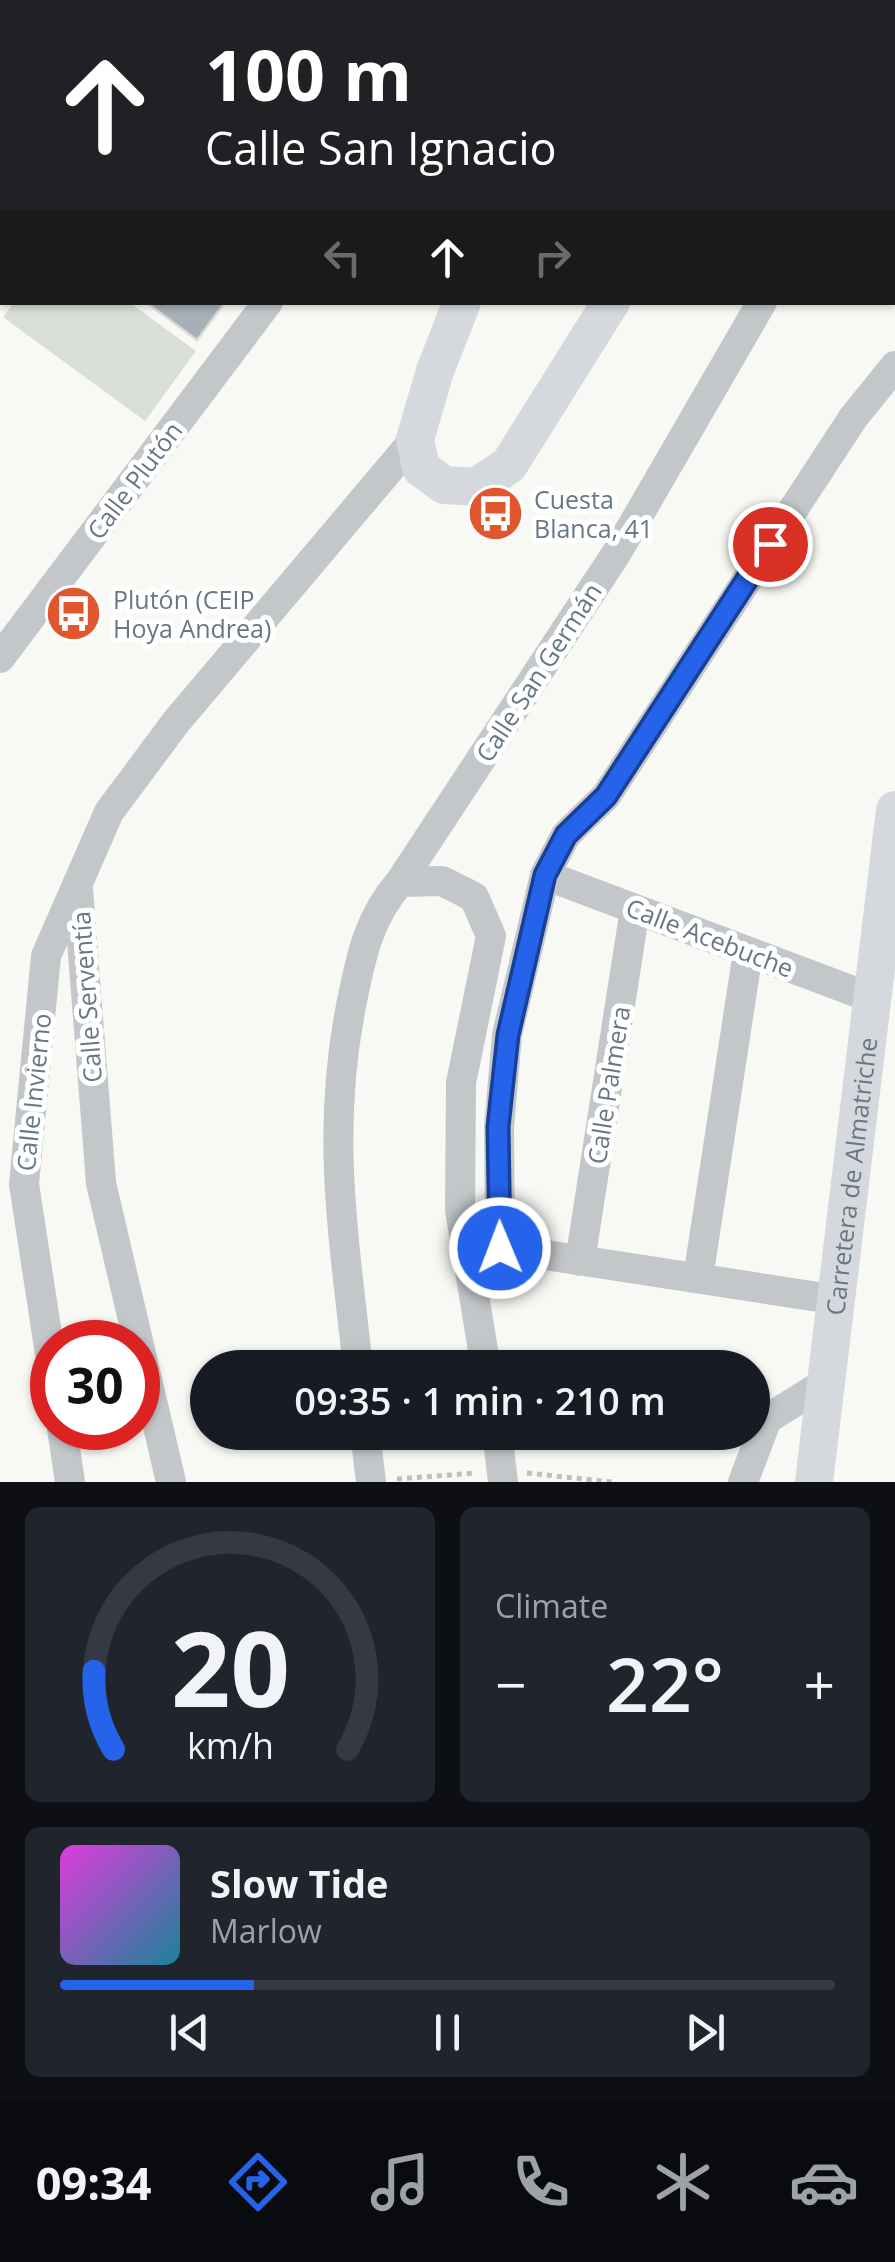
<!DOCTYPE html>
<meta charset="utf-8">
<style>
:root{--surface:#171b24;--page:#20242c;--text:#f1f3f6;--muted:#9ea1a6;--line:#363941;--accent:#2563eb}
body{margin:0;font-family:"Open Sans",sans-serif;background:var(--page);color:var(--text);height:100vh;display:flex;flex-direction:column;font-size:38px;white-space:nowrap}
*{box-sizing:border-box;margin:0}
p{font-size:32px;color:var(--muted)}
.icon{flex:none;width:55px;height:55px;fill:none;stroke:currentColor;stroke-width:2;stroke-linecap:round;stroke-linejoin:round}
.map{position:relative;height:1482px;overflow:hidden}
.side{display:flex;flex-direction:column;gap:25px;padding:25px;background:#0d0f14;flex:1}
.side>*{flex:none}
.banner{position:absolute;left:0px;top:0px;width:895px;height:305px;box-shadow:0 2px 8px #0004;background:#202124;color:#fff;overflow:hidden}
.speed{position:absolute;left:30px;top:1320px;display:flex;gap:20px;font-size:50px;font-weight:700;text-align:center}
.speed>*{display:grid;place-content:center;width:130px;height:130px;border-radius:50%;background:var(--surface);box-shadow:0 2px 8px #0004;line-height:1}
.speed .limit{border:15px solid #d22;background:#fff;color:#111}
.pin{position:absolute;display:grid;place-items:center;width:85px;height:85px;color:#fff;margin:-42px;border:5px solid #fff;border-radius:50%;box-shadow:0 2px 10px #0007}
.me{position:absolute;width:110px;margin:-55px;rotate:359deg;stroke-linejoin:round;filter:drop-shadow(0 0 8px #0008)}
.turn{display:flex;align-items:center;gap:35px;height:210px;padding:0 40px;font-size:45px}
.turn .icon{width:130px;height:130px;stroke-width:2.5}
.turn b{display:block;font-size:70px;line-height:85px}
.lanes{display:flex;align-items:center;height:95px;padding:0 40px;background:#0003;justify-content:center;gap:50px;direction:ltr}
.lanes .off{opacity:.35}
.big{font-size:75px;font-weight:600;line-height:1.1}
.side .card{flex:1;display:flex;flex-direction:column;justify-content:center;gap:15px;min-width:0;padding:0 35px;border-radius:15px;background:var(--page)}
.side .dial{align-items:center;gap:0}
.dial svg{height:260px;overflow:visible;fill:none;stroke:var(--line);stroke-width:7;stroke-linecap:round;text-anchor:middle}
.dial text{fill:var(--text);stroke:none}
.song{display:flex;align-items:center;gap:30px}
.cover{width:120px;height:120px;border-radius:15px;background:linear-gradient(135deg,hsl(300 70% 55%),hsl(190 70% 35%))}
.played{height:10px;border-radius:5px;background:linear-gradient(90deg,var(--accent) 25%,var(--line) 25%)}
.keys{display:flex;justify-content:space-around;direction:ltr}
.heat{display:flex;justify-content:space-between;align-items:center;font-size:55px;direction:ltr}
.side .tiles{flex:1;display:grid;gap:25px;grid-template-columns:1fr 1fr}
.card:last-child{grid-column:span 2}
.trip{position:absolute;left:190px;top:1350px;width:580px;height:100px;border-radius:50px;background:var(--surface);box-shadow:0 2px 8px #0004;font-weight:600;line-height:100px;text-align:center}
.dock{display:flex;height:160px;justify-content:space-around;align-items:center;background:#090b0e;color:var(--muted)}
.dock .icon{width:70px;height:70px}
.dock .selected{color:var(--accent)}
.dock b{font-size:45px;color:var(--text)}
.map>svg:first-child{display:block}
.green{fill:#d9dfd6}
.building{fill:#a7b0b6;stroke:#d9d9d7;stroke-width:2.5}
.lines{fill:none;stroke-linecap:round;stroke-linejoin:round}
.path{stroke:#bdbfc1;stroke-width:5;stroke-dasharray:5 5;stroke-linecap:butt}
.minor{stroke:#c3c7ca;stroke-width:30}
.major{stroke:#d5d9dd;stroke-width:38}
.route-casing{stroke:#184099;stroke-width:25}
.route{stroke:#2563eb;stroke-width:18}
.labels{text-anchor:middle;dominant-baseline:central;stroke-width:10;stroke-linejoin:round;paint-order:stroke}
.street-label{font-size:25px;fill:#677885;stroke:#fff}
.poi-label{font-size:25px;fill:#677885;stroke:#fff;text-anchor:start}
</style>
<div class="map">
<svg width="895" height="1482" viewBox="0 0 895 1482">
<rect width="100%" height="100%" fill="#f8f8f5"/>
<path class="green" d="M14,303H130L196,351L145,421L3,317Z"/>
<path class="building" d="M146,302H225L197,340Z"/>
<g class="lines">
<path class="path" d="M527,1473L612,1482
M397,1479L476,1473"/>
<path class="minor" d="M82,0L83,2
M217,2L223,0
M431,2L432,0
M625,2L626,0
M892,158L895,156
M0,247L2,240
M0,658L268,302
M545,875L874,999
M400,882L442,881L474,897L491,936L461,1083L460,1210L486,1368
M78,890L101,1183L171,1482
M580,1261L635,909
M698,1278L748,952
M838,1300L500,1248L499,1127L507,1035L545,875L566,835L606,796L853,418L895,366
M52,1367L24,1184L46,956L109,812L176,722L415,439
M358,1368C344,1236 325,1133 352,1001C361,956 369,917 400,882L616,554L762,302
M62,1428L70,1482
M365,1432L371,1482
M497,1432L503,1482
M743,1482L767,1419L828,1381"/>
<g class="major">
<path d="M584,2L585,0"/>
<path d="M791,2L792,0"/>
<path d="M462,302L435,371L415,439L421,468L444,485L476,487L509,465L611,302"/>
<path id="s1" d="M814,1482L895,810"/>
</g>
</g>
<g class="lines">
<defs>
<path id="route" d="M500,1248L498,1127L508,1035L545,875L566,835L606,796L770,544"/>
</defs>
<use href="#route" class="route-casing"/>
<use href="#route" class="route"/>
</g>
<defs>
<symbol id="bus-disc" viewBox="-11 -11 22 22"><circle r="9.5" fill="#e0572d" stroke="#fff"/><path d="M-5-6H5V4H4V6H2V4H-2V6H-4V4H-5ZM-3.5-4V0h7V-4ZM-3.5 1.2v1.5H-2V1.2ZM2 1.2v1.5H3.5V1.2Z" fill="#fff"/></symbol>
</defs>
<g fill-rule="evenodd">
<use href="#bus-disc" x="464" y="482" width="63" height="63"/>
<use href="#bus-disc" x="42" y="582" width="63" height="63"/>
</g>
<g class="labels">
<g class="street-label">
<text transform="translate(134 480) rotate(-53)">Calle Plutón</text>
<text transform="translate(538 672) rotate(-57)">Calle San Germán</text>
<text transform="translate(710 937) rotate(21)">Calle Acebuche</text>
<text transform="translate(86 997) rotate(-94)">Calle Serventía</text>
<text transform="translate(608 1085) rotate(-81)">Calle Palmera</text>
<text transform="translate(33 1092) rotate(-84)">Calle Invierno</text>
<text stroke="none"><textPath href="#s1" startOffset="308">Carretera de Almatriche</textPath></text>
</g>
<g class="poi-label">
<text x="534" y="499">Cuesta<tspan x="534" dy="29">Blanca, 41</tspan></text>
<text x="113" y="599">Plutón (CEIP<tspan x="113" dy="29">Hoya Andrea)</tspan></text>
</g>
</g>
</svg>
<div class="speed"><div class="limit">30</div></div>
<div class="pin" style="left:770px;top:544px;background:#d93025"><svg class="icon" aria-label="arrive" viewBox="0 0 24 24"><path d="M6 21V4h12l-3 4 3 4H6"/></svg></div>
<svg class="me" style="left:500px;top:1248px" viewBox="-20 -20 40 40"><circle r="17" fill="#2563eb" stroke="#fff" stroke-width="3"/><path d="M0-11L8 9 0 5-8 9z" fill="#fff"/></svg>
<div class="trip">09:35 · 1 min · 210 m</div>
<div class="banner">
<div class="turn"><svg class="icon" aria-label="ahead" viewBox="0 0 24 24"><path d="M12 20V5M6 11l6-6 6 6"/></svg><div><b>100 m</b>Calle San Ignacio</div></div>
<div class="lanes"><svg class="icon off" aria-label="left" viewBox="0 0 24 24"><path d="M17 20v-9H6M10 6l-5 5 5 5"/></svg><svg class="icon" aria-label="ahead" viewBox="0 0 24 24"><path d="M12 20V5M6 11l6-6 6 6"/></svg><svg class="icon off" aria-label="right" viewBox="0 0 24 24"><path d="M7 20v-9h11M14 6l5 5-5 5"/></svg></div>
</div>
</div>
<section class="side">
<div class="tiles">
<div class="card dial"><svg viewBox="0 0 100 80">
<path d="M14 69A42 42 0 1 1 86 69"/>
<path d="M14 69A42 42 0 0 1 8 45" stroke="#2563eb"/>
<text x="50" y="56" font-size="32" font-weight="700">20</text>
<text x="50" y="72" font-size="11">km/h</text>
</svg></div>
<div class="card"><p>Climate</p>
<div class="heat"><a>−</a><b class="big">22°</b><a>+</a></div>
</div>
<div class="card">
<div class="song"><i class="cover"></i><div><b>Slow Tide</b><p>Marlow</p></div></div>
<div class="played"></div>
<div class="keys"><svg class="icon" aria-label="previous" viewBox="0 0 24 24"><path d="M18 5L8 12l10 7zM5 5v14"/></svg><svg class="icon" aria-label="pause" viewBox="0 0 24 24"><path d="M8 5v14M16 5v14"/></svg><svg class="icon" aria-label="next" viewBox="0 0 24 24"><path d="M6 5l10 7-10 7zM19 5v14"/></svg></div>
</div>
</div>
</section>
<nav class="dock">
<b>09:34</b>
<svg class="icon selected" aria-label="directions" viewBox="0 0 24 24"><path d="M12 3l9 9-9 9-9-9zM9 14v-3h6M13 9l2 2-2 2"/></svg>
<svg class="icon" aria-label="music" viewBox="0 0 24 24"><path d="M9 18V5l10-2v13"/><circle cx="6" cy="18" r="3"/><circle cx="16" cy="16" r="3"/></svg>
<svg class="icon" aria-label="phone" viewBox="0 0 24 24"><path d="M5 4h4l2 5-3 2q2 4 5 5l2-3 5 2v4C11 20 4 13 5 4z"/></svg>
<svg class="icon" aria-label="climate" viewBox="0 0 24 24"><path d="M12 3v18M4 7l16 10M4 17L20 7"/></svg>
<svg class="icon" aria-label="car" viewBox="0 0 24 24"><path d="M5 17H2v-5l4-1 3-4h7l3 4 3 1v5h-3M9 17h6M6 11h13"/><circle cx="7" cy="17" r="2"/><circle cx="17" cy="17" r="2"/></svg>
</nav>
